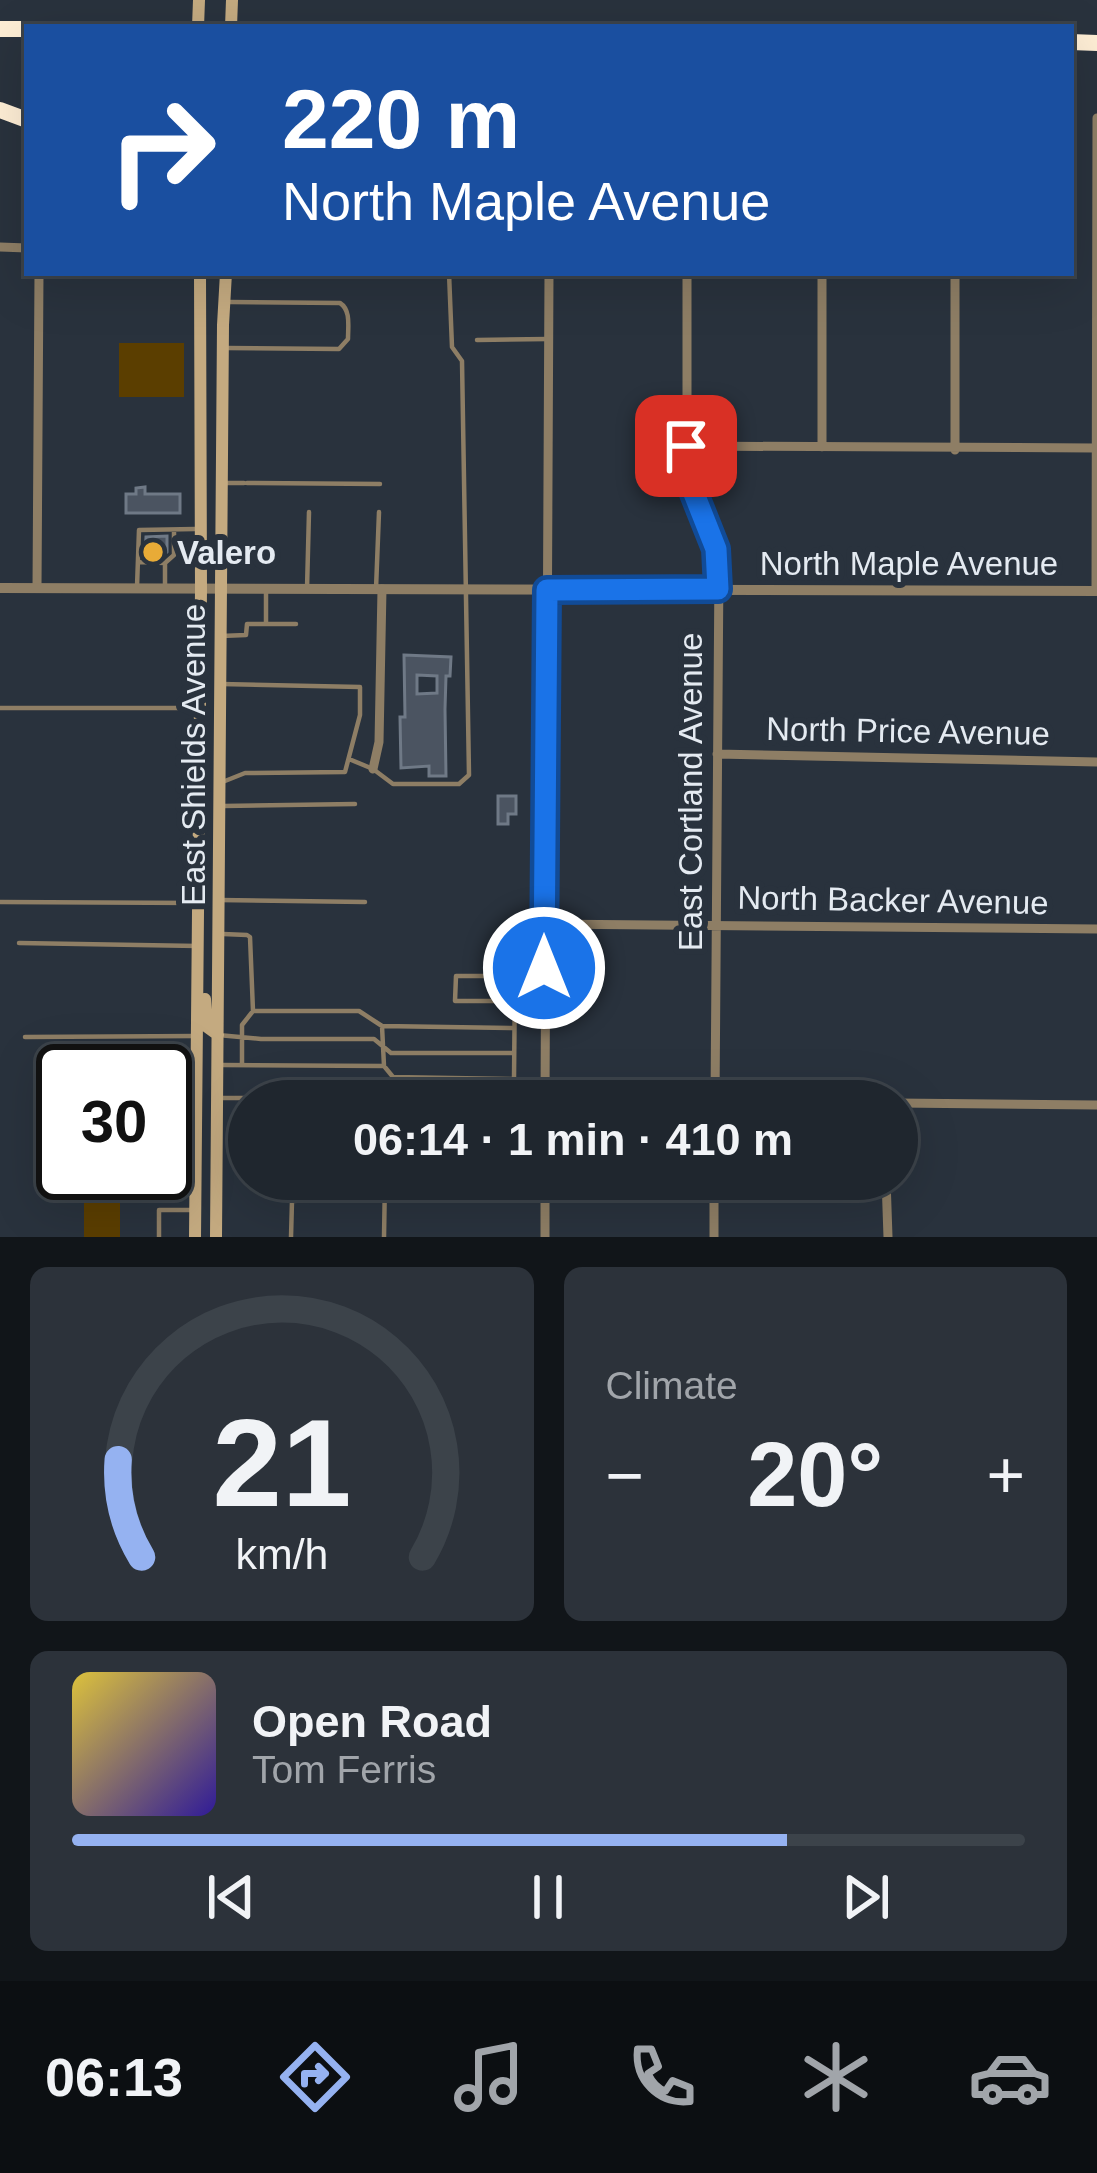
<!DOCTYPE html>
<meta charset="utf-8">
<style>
:root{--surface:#1f262e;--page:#2c323a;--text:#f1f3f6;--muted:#a1a5aa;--line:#3c434a;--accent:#95b2f1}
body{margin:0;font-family:Helvetica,sans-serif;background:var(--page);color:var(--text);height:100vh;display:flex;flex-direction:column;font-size:45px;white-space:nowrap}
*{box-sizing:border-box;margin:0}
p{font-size:39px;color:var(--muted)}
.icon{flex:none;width:66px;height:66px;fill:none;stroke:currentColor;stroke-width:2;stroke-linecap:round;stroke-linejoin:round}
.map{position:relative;height:1237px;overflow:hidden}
.drawer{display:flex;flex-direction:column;gap:30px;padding:30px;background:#111519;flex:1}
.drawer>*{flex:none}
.banner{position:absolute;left:24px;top:24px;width:1050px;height:252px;border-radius:0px;box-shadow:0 12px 48px #0002,0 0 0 3px var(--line);background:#1a4fa0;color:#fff;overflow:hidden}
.speed{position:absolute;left:36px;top:1044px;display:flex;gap:24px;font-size:60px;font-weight:700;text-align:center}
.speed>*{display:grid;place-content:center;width:156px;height:156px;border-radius:50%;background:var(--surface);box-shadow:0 12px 48px #0002,0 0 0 3px var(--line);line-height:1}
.speed .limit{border:6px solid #111;border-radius:18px;background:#fff;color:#111}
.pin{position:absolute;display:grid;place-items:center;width:102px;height:102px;color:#fff;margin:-51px;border-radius:24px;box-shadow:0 6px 18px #0006}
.me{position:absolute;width:132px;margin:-66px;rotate:0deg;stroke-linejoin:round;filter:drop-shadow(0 0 9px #0008)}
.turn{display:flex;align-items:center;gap:42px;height:252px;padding:0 60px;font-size:54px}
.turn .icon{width:156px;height:156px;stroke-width:2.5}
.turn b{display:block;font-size:84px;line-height:102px}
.big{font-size:90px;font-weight:600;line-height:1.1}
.drawer .card{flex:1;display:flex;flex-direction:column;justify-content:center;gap:18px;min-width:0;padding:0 42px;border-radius:18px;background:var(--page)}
.drawer .dial{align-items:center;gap:0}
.dial svg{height:312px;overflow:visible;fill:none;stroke:var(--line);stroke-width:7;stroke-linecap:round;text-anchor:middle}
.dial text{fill:var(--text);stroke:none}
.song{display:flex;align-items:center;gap:36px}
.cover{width:144px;height:144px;border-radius:18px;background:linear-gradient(135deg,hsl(50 70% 55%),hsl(250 70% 35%))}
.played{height:12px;border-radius:6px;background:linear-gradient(90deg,var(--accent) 75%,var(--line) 75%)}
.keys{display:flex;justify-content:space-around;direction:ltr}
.heat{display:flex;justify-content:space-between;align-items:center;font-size:66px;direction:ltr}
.drawer .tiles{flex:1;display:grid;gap:30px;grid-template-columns:1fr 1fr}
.card:last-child{grid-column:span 2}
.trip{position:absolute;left:228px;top:1080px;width:690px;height:120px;border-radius:60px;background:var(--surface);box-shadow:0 12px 48px #0002,0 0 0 3px var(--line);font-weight:600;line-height:120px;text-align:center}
.tabs{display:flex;height:192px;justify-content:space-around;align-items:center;background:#0c0f12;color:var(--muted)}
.tabs .icon{width:84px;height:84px}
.tabs .current{color:var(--accent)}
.tabs b{font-size:54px;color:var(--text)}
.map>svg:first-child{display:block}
.green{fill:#5b3e00}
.building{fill:#4b5461;stroke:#6f7986;stroke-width:3;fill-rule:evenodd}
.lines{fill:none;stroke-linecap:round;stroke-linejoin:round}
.service{stroke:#8e7e65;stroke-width:4.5}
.minor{stroke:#8e7e65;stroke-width:9}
.tertiary{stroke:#8e7e65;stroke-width:10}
.secondary{stroke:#c4aa80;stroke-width:12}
.motorway{stroke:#feeed5;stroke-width:16}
.route-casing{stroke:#114b97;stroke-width:30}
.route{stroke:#1a73e8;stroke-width:21}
.poi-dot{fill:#e8ab37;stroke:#29323d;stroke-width:4.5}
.labels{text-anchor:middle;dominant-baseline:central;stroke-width:12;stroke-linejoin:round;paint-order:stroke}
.poi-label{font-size:33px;font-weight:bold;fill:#e4eaf1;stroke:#29323d;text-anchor:start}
.street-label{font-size:33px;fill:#e4eaf1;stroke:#29323d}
</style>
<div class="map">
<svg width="1097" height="1237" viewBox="0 0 1097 1237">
<rect width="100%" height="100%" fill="#29323d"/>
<path class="green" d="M119,343H184V397H119Z
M84,1199H120V1237H84Z"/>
<path class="building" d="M145,487V494H180V513H126V494H136V488Z
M167,536V552L164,555H145L146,537Z
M404,655L451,657L450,676H446L445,709L446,776H429V766L401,768L400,717H405ZM417,675L437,676V693L417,694Z
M498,796H516V814H508V824H498Z
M89,1061H173V1071H88Z
M95,1173H172V1197L123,1198V1192L105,1191L95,1197Z"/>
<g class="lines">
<path class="service" d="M477,340L548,339
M226,348L339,349L348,339C348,326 351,310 340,303L230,302
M222,483H244
M247,483L380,484
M138,562L165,563
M165,586V563L174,555V530
M137,587L139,530L195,529
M266,589V624
M307,589L309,512
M376,589L379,512
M221,636L246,635L247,624H296
M0,708H200
M349,759L373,769L393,784H459L469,775L462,361L452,347L449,273
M220,783L245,773L345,772L360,715V687L221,684
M223,806L355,804
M219,900L365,902
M0,902L198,903
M223,934L247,935L250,937L253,1011
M19,943L198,946
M382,1026L384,1066L393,1077L514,1079L515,976H456L455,1001H515
M218,1035L261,1039H374L391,1053H513
M25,1037L197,1036
M222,1065L384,1066
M242,1065V1025L253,1011H359L382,1026L514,1028
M221,1098H305
M159,1237V1210H192
M291,1237L292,1201L314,1200L316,1179
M384,1237L385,1179"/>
<path class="minor" d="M0,247L27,248
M687,273V465L697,505L716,549L719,567L715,1101
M822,273V447
M955,273V450
M686,446L1095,448
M37,588L39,273
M1096,591L1097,118
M717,754L1097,762
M373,769L379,742L382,589
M544,924L1097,929
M545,1101L549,273
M897,1103L1097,1105
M545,1179V1237
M886,1179L888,1237
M714,1237V1179"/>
<path class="tertiary" d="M0,588L1097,591"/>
<path class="secondary" d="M198,27L199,0
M231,27L232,0
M205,999L207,1027L218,1035
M195,1237L201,589L200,273
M216,1237L223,325L226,273"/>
<path class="motorway" d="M0,29H27
M1071,42L1097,43
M0,110L27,120"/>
</g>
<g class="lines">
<defs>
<path id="route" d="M544,968L547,590L718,589L716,549L691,486L686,446"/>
</defs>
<use href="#route" class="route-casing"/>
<use href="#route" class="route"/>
</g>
<circle class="poi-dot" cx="153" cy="552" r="12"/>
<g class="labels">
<g class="poi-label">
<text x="177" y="552">Valero</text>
</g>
<g class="street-label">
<text x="909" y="563">North Maple Avenue</text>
<text transform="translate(908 731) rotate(1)">North Price Avenue</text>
<text transform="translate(193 755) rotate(-90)">East Shields Avenue</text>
<text transform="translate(690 792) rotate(-90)">East Cortland Avenue</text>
<text transform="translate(893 900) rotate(1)">North Backer Avenue</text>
</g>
</g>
</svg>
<div class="speed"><div class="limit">30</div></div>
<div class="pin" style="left:686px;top:446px;background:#d93025"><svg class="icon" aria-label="arrive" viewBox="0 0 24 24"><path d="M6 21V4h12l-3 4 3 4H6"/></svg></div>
<svg class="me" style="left:544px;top:968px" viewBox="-20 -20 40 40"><circle r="17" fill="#1a73e8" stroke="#fff" stroke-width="3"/><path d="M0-11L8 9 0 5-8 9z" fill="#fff"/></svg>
<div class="trip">06:14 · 1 min · 410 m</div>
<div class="banner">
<div class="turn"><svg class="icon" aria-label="right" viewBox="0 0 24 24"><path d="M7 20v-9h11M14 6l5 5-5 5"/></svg><div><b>220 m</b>North Maple Avenue</div></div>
</div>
</div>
<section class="drawer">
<div class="tiles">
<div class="card dial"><svg viewBox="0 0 100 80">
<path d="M14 69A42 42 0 1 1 86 69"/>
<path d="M14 69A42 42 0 0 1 8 44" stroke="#95b2f1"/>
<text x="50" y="56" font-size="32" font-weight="700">21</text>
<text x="50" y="72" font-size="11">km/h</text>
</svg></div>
<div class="card"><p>Climate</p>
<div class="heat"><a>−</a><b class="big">20°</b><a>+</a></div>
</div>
<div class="card">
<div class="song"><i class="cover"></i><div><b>Open Road</b><p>Tom Ferris</p></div></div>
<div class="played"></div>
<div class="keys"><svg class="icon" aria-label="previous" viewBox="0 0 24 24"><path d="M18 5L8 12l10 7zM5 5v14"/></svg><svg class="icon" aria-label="pause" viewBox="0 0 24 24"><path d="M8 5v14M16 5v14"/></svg><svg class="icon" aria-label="next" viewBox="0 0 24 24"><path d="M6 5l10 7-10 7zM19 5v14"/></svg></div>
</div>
</div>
</section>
<nav class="tabs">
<b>06:13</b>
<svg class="icon current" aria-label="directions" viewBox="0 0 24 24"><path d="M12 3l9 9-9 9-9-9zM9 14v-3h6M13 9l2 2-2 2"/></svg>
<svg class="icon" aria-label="music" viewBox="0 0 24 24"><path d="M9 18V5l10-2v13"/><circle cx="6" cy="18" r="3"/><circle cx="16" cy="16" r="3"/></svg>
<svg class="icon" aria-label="phone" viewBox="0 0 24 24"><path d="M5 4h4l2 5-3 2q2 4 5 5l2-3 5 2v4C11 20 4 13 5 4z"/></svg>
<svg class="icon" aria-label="climate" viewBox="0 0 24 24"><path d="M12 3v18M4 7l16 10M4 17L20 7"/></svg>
<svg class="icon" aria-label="car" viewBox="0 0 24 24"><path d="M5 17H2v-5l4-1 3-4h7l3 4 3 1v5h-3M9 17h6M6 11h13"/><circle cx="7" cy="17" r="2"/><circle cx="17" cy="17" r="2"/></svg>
</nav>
